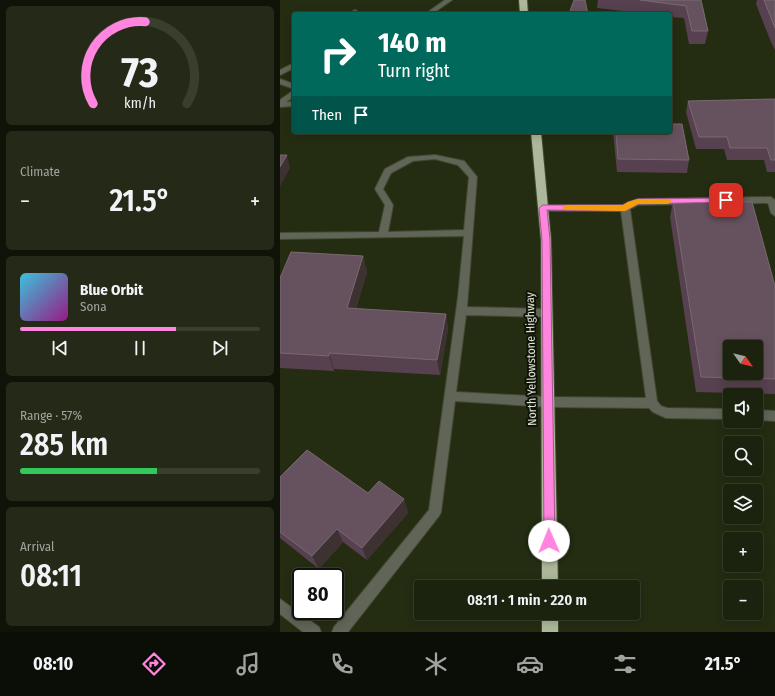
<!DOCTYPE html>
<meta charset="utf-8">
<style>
:root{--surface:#1b220e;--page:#242a17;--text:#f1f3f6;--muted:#a0a49e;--line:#393f2e;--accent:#ff85df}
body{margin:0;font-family:"Fira Sans Condensed",sans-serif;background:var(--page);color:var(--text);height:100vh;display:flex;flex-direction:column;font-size:15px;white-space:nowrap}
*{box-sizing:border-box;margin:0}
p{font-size:13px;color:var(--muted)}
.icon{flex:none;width:22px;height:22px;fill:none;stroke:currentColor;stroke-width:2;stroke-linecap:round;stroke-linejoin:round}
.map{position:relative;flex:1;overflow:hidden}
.panel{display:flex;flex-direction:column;gap:6px;padding:6px;background:#0f1308;width:280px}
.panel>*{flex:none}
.banner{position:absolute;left:12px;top:12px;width:380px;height:122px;border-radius:4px;box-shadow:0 2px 10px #0003,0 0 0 1px var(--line);background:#00695c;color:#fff;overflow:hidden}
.needle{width:26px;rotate:124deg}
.tools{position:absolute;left:443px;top:340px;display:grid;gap:8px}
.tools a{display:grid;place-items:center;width:40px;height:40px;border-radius:4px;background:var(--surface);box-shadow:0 2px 10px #0003,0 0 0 1px var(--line);font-size:20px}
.speed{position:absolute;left:12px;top:568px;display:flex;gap:8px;font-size:20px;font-weight:700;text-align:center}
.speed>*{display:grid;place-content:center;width:52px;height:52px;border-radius:50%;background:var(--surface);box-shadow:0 2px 10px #0003,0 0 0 1px var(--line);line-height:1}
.speed .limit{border:2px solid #111;border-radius:6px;background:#fff;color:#111}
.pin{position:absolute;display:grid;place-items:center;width:34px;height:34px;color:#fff;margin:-17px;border-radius:8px;box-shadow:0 2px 6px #0006}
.me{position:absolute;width:44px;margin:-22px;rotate:359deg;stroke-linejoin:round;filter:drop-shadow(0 0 3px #0008)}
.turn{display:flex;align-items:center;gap:14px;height:84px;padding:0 20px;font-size:18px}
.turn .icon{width:52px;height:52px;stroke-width:2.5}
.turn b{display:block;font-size:28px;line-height:34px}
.then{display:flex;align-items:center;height:38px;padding:0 20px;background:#0003;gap:8px;font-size:15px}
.big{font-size:30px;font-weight:600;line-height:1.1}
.panel .card{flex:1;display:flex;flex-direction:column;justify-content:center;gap:6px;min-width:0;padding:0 14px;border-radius:6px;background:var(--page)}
.panel .dial{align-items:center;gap:0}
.dial svg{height:104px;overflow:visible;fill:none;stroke:var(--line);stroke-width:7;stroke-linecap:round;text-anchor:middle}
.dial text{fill:var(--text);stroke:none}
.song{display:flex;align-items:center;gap:12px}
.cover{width:48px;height:48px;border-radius:6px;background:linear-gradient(135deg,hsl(190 70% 55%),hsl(310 70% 35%))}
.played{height:4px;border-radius:2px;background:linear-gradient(90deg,var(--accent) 65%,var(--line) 65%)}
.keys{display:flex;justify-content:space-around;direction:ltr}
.heat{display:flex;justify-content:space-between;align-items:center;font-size:22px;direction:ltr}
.charge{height:6px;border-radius:3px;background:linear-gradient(90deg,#34c759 57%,var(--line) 0)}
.trip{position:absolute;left:134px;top:580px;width:226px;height:40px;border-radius:4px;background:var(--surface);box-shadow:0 2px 10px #0003,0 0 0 1px var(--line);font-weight:600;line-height:40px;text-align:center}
.dock{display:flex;height:64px;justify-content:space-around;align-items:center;background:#0b0e06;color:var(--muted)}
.dock .icon{width:28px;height:28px}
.dock .active{color:var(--accent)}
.dock b{font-size:18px;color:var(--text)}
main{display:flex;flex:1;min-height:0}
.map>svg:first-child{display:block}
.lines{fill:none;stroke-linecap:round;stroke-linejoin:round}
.lane-casing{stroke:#424b31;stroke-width:2}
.highway-casing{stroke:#424b31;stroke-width:2}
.lane{fill:#606558;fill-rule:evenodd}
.highway{fill:#acb899;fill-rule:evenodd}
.wall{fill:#57404f}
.shaded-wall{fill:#3d3131}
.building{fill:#66525e;stroke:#796970;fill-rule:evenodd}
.route{fill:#ff85df;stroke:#a65691}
.slow{fill:#f59e0b}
.labels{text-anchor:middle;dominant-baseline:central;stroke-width:4;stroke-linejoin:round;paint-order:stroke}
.street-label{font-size:12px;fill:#e0e6d6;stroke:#0f1308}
</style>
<main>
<section class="panel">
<div class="card dial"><svg viewBox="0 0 100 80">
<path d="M14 69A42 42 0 1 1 86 69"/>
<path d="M14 69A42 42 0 0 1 54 6" stroke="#ff85df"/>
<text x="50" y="56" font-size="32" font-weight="700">73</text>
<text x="50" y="72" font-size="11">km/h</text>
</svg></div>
<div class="card"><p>Climate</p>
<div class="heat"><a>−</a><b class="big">21.5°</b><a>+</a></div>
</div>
<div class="card">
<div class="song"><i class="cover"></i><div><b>Blue Orbit</b><p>Sona</p></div></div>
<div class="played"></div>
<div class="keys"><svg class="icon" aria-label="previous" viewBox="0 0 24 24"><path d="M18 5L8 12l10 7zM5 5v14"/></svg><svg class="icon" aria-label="pause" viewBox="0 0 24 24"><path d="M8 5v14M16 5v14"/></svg><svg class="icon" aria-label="next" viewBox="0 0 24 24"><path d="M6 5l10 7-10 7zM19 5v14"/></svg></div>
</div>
<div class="card"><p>Range · 57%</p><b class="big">285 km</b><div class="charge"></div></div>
<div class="card"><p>Arrival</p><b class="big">08:11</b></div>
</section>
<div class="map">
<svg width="495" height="632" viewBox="0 0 495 632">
<rect width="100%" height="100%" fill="#242d12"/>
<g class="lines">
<defs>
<path id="lane" d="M165,0H172L152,14H145Z
M75,10L77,11L78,14H72L73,11Z
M14,63V68L0,75V70Z
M0,79L14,84V89L0,84Z
M11,92H14V97L6,102H14V106L0,107V100Z
M155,155L184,161L197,177L187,307L267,309L271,310L272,313L271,316L267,317L186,315L176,392L268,397L366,398L341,211H263L259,208L260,206L343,205L358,199L491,197L495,200V216L491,213L488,203L358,205L350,209L377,401L381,406L387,408L450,409V419L386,418L373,412L369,408L268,407L175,401L161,512L159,516L68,632H52L54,627L149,510L178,297L184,236L0,239V233L99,232L105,205L95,189L105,169L128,157ZM155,159L178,165L189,177L184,230L108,232L113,205L103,189L111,173L133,161Z
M476,410L495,411V421L476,420Z
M0,599L39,627L41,632H23L0,614Z"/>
<path id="highway" d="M239,0H247L248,14H240Z
M251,132H261L271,240L278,587H262L261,240Z
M262,613H278V632H262Z"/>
</defs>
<use href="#lane" class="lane-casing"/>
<use href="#highway" class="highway-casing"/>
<use href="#lane" class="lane"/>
<use href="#highway" class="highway"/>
</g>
<path class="wall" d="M318,0H421L428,31L425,44H409L404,18L390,17V14H369L317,8Z
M477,0H495V50L491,42L476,4Z
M495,99V172H487L484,160H447L444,149H416L406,112L408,101Z
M333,132H390L409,160L407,173L337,172Z
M393,201L495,286V394L416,392L390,217Z
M83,256L87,272L76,309L166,314L168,329L160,375L54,369V371L0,368V278Z
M0,477L124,499L128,513L87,560L63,542L39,569L0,538Z"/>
<path class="shaded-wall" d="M7,155L10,168L0,187V167Z
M83,256L87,272L71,324L67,308Z
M166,314L168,329L160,375L157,360Z
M49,353L54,369V371L49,356Z
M124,499L128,513L87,560L82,548Z
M57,529L63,542L39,569L32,556Z"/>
<path class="building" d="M294,0H305L308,14H290V11Z
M360,0H421L428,31H412L406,6Z
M484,0H495V28Z
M495,99V160H491L487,148H450L447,137H419L408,101Z
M390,124H402L409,160L338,159L336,132H390Z
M0,155H7L0,167Z
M393,201L472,202L495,286V379L421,377ZM450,347H476V373H450Z
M11,252L83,256L67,308L166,314L157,360L49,353V356L0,353V278Z
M27,450L88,493L99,481L124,499L82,548L57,529L32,556L0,532V477Z"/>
<path class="route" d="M446,198L450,200L449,202L358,204L345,211L267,210L270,240L275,541L273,545L269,546L265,545L264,541L262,240L259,208L263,205H343L348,202L358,199Z"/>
<path class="slow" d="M358,199H388L392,201L388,204H358L345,211L286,210L282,208L286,205H343L348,202Z"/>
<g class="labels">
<g class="street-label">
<text transform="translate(251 359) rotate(-91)">North Yellowstone Highway</text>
</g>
</g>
</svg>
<div class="tools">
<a><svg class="needle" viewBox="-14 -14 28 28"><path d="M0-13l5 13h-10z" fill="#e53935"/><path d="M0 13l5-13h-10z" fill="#a0a49e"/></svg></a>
<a><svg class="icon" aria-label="sound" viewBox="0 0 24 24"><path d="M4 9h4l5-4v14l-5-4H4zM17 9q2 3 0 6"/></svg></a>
<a><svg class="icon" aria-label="search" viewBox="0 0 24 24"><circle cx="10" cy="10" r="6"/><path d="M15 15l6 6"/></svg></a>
<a><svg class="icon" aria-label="layers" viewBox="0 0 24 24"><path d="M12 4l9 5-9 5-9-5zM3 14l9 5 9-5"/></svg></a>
<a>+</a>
<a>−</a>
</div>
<div class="speed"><div class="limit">80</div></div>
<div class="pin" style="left:446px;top:200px;background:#d93025"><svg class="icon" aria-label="arrive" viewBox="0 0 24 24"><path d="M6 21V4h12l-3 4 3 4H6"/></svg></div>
<svg class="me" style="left:269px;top:541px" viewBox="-20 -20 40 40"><circle r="19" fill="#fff"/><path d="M0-13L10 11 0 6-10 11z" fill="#ff85df"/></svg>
<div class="trip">08:11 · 1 min · 220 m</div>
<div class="banner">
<div class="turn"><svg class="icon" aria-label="right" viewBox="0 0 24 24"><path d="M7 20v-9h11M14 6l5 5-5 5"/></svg><div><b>140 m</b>Turn right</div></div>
<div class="then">Then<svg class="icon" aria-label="arrive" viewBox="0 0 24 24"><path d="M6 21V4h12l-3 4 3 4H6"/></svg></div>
</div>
</div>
</main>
<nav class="dock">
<b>08:10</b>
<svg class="icon active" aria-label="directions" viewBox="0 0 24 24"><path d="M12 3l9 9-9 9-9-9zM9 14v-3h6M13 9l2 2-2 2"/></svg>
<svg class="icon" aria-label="music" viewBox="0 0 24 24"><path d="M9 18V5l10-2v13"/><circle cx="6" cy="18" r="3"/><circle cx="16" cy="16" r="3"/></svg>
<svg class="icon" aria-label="phone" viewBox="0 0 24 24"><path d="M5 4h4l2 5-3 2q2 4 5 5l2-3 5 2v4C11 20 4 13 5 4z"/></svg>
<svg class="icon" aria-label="climate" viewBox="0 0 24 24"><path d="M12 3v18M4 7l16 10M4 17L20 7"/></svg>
<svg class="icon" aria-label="car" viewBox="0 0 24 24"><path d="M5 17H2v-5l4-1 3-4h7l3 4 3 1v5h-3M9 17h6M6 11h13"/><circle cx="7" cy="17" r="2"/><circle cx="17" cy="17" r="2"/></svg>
<svg class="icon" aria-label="filters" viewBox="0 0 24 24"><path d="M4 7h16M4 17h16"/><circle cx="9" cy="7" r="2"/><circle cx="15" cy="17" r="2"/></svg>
<b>21.5°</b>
</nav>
